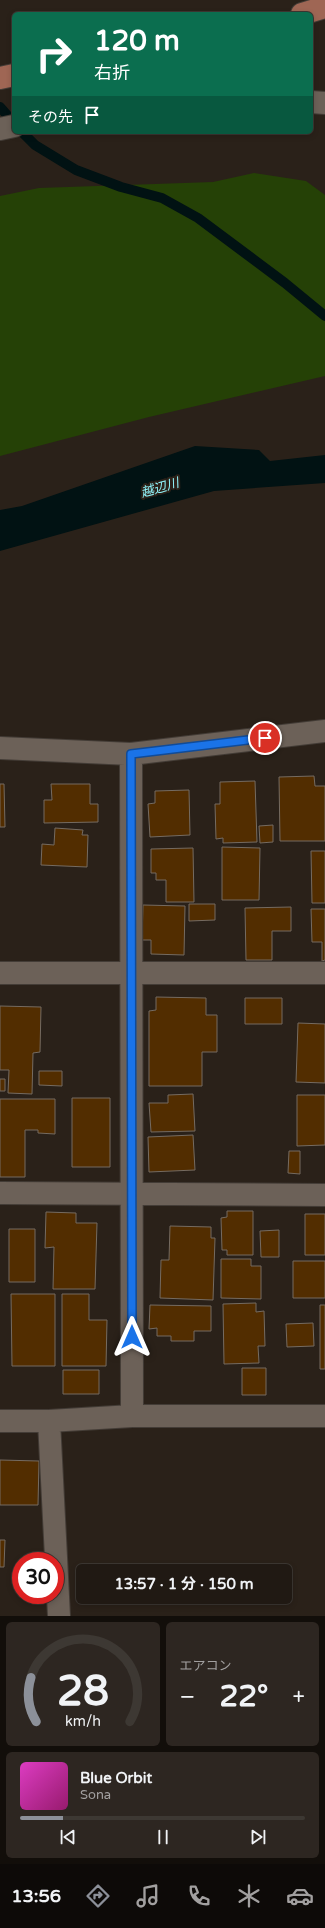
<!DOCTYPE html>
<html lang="ja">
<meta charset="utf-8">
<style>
:root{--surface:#201913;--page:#2d2621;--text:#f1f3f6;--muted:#a2a0a0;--line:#3d3833;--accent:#8c9099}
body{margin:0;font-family:"Varela Round","Noto Sans JP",sans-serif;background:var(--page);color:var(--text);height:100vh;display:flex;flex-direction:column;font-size:15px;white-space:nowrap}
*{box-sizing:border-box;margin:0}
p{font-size:13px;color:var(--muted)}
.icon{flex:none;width:22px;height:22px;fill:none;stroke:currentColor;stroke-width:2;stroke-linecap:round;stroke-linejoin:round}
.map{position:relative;height:1616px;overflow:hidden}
.drawer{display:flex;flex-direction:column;gap:6px;padding:6px;background:#120e0a;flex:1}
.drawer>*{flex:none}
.hud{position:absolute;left:12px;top:12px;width:301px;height:122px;border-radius:6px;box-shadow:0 2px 6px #0003,0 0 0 1px var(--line);background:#0b6e4f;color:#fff;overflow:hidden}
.speed{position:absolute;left:12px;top:1552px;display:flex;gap:8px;font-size:20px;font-weight:700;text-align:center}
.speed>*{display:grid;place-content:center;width:52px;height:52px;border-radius:50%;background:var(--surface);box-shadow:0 2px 6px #0003,0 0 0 1px var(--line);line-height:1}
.speed .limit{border:6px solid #d22;background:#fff;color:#111}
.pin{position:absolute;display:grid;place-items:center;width:34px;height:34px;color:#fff;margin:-17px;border:2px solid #fff;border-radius:50%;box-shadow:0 1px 4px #0007}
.me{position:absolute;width:44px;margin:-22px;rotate:0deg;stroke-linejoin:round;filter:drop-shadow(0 0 3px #0008)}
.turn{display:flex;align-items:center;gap:14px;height:84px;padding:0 16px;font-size:18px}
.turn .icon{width:52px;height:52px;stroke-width:2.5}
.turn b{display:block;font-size:28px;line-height:34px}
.then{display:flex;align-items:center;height:38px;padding:0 16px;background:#0003;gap:8px;font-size:15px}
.big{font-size:30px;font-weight:700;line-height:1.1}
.drawer .card{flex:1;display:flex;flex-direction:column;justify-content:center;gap:6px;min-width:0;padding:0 14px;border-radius:6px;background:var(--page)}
.drawer .dial{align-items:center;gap:0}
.dial svg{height:104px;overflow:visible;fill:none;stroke:var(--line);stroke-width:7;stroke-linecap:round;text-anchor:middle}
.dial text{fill:var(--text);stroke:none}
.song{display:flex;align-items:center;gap:12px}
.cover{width:48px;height:48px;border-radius:6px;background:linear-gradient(135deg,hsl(310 70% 55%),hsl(320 70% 35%))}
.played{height:4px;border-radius:2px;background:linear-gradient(90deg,var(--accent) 15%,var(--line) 15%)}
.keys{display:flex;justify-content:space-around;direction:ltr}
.heat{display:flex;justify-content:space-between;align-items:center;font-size:22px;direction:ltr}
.drawer .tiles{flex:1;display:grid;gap:6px;grid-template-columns:1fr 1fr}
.card:last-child{grid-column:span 2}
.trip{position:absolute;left:76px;top:1564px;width:216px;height:40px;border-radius:6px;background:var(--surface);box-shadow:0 2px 6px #0003,0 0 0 1px var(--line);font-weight:700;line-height:40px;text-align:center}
.tab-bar{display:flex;height:64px;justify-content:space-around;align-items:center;background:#0d0a08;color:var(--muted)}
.tab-bar .icon{width:28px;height:28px}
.tab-bar .active{color:var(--accent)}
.tab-bar b{font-size:18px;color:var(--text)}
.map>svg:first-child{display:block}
.green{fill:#254106}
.water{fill:#011213}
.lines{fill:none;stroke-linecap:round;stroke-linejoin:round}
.stream{stroke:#011213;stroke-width:10}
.building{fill:#522d00;stroke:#756b61}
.minor-casing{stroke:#433c36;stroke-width:24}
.major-casing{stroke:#433c36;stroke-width:24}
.minor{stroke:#6c6158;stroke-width:22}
.major{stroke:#9f6654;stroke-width:22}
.route-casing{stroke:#114b97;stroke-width:10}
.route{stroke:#1a73e8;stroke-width:7}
.labels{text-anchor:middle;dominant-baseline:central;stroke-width:4;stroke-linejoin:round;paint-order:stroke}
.water-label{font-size:13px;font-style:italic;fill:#91f6fc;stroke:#2a2119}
</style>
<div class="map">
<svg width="325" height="1616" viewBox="0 0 325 1616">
<rect width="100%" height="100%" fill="#2a2119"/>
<path class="green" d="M254,173L306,181L325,195V376L149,417L0,456V196L39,188L213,182Z"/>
<path class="water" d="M195,446L259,450L270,461L325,455V483L214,491L0,551V510L22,506Z"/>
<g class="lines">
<path class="stream" d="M0,107L14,123
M22,132L35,145L76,170L121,187L162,198L198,218L285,283L325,316"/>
</g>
<path class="building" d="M314,776L315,786H325V841H280L279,777Z
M255,781L257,842L223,843V838L216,839L215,804H220V782Z
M0,784H4L5,827H0Z
M51,784H90V804H98V822L44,823V800H52Z
M189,790L190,835L150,837L148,804L155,803V791Z
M273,825V842L260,843L259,826Z
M55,828L83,830L82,835H88L87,867L41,865L42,844L54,845Z
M222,847L260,848L259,900H222Z
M193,848L194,902H166V880H156V873H151V849Z
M311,851H325V903H312Z
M189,904H215V920L189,921Z
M143,905L185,906L184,955L151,954V940H142Z
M291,907V931H272V960H246L245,908Z
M311,909H325V960L322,961V942H312Z
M156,997L206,998V1015H217V1052H202V1086H149V1011L156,1010Z
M245,998H282V1024H245Z
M0,1006L41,1007L40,1052L33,1053L32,1094L8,1093L9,1070H0Z
M298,1023L325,1024V1083L296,1082Z
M39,1071H62V1086L39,1085Z
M0,1079H5V1091H0Z
M193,1094L195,1131L151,1132L149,1103H168V1095Z
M297,1095H325V1145L297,1146Z
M72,1098H110V1167H72Z
M0,1099H55V1134L38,1133V1130H25V1177H0Z
M193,1135L195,1170L149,1172L148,1137Z
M289,1151H300V1174L288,1173Z
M227,1211H253V1255H227V1250H222L221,1218L227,1217Z
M46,1212L76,1213V1223H97L95,1289H53L54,1247L45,1248Z
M305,1214H325V1255H305Z
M170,1226L211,1227V1238H215L213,1300L160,1298L161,1260H169Z
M9,1229H35V1282H9Z
M279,1230V1257H261L260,1231Z
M221,1259H251V1266H261V1299L221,1298Z
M293,1261H325V1298H293Z
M11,1294H55V1366H12Z
M62,1294H89V1320H107L106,1366H62Z
M256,1303V1312L264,1311L265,1346H258L259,1363L224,1364L223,1304Z
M150,1305L211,1306V1331H194V1341H171V1336H157V1328L149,1329Z
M320,1305H325V1369H320Z
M313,1323L314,1346L287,1347L286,1324Z
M242,1368H266V1395H242Z
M63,1370H99V1394H63Z
M0,1460L39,1461L38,1505H0Z
M0,1540H5L4,1567H0Z"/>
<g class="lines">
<defs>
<path id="minor" d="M311,102L325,103
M0,129L14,126
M0,748L131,754L325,731
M131,754L132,1416
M0,973H325
M0,1193L325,1195
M0,1421H49L132,1416H325
M49,1421L59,1616"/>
<path id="major" d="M302,14L325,7
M0,78L14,75"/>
</defs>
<use href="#minor" class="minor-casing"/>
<use href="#major" class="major-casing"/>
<use href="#minor" class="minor"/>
<use href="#major" class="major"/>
</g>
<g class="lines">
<defs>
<path id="route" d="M132,1337L131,754L265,738"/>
</defs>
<use href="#route" class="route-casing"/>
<use href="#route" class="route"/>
</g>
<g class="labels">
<g class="water-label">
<text transform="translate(160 488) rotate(-16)">越辺川</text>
</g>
</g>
</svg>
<div class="speed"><div class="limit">30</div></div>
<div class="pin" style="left:265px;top:738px;background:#d93025"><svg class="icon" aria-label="arrive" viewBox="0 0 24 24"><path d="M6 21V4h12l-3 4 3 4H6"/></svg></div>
<svg class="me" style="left:132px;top:1337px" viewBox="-20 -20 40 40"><path d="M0-17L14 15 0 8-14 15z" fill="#1a73e8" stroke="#fff" stroke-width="4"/></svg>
<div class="trip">13:57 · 1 分 · 150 m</div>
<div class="hud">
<div class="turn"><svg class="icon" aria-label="right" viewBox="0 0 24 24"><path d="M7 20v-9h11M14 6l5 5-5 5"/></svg><div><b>120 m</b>右折</div></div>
<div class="then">その先<svg class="icon" aria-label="arrive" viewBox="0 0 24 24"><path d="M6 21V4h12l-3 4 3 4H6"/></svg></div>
</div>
</div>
<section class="drawer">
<div class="tiles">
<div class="card dial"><svg viewBox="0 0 100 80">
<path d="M14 69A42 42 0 1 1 86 69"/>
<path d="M14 69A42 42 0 0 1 10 35" stroke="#8c9099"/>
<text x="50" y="56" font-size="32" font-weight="700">28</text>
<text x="50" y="72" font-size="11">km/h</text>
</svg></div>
<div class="card"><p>エアコン</p>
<div class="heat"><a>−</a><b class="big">22°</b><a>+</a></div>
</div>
<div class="card">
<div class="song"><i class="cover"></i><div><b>Blue Orbit</b><p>Sona</p></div></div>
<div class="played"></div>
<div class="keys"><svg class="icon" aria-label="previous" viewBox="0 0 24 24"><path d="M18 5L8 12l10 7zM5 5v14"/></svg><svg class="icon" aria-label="pause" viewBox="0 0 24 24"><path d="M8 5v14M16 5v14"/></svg><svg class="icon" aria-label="next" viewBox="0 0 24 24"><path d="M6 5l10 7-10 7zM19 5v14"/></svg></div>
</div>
</div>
</section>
<nav class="tab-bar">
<b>13:56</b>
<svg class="icon active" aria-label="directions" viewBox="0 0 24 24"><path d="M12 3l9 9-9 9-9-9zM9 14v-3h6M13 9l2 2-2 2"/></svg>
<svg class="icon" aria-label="music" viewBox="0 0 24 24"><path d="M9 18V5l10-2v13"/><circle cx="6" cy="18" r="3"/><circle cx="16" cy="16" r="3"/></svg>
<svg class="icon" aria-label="phone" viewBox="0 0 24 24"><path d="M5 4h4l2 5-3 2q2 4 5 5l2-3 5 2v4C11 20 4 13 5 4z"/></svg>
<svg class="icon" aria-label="climate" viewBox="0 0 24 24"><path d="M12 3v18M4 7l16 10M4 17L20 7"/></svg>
<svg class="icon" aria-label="car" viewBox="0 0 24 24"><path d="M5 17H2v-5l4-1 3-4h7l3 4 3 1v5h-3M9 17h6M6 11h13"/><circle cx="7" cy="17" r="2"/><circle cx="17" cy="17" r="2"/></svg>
</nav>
